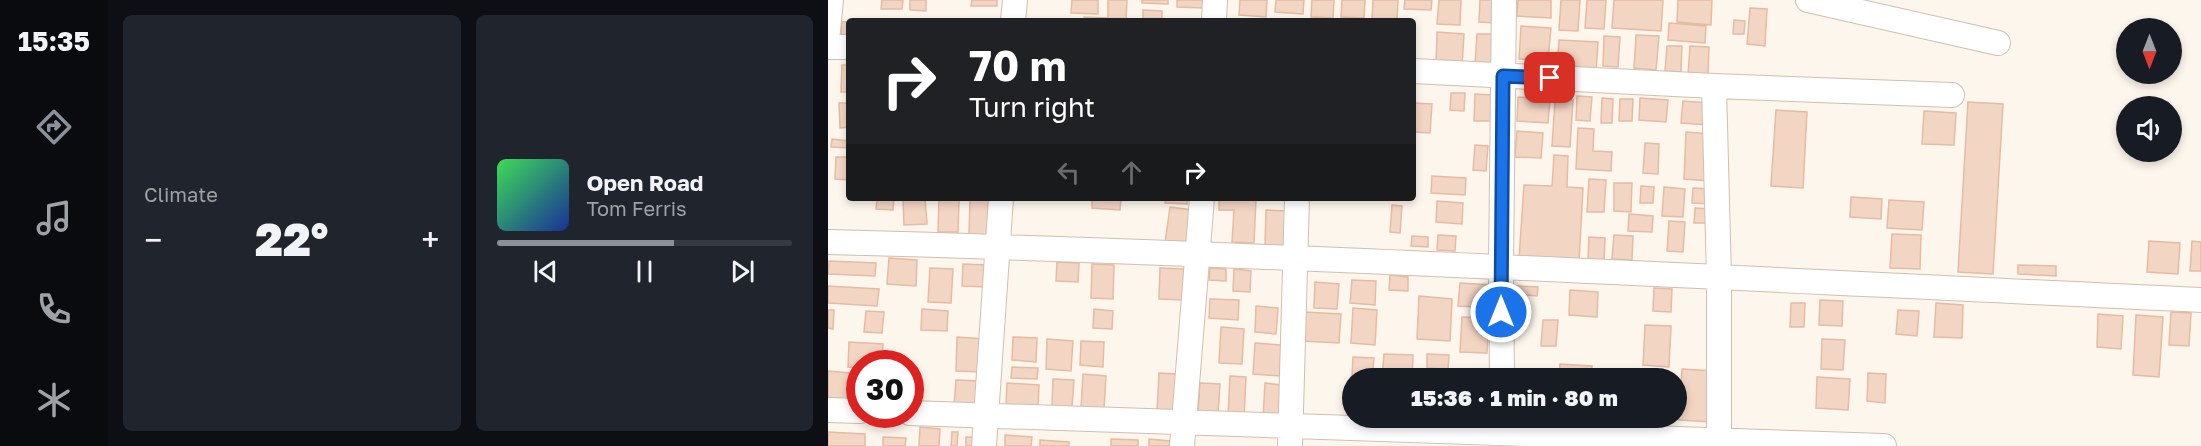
<!DOCTYPE html>
<meta charset="utf-8">
<style>
:root{--surface:#171b24;--page:#20242c;--text:#f1f3f6;--muted:#9ea1a6;--line:#363941;--accent:#8c9099}
body{margin:0;font-family:"Golos Text",sans-serif;background:var(--page);color:var(--text);height:100vh;display:flex;flex-direction:column;font-size:22px;white-space:nowrap}
*{box-sizing:border-box;margin:0}
p{font-size:20px;color:var(--muted)}
.icon{flex:none;width:33px;height:33px;fill:none;stroke:currentColor;stroke-width:2;stroke-linecap:round;stroke-linejoin:round}
.map{position:relative;flex:1;overflow:hidden}
.sheet{display:flex;flex-direction:column;gap:15px;padding:15px;background:#0d0f14;width:720px}
.sheet>*{flex:none}
.guide{position:absolute;left:18px;top:18px;width:570px;height:183px;border-radius:6px;box-shadow:0 3px 9px #0003;background:#202124;color:#fff;overflow:hidden}
.needle{width:39px;rotate:180deg}
.buttons{position:absolute;left:1288px;top:18px;display:grid;gap:12px}
.buttons a{display:grid;place-items:center;width:66px;height:66px;border-radius:50%;background:var(--surface);box-shadow:0 3px 9px #0003;font-size:30px}
.speed{position:absolute;left:18px;top:350px;display:flex;gap:12px;font-size:30px;font-weight:700;text-align:center}
.speed>*{display:grid;place-content:center;width:78px;height:78px;border-radius:50%;background:var(--surface);box-shadow:0 3px 9px #0003;line-height:1}
.speed .limit{border:9px solid #d22;background:#fff;color:#111}
.pin{position:absolute;display:grid;place-items:center;width:51px;height:51px;color:#fff;margin:-26px;border-radius:12px;box-shadow:0 3px 9px #0006}
.me{position:absolute;width:66px;margin:-33px;rotate:0deg;stroke-linejoin:round;filter:drop-shadow(0 0 4px #0008)}
.turn{display:flex;align-items:center;gap:21px;height:126px;padding:0 24px;font-size:27px}
.turn .icon{width:78px;height:78px;stroke-width:2.5}
.turn b{display:block;font-size:42px;line-height:51px}
.lanes{display:flex;align-items:center;height:57px;padding:0 24px;background:#0003;justify-content:center;gap:30px;direction:ltr}
.lanes .off{opacity:.35}
.big{font-size:45px;font-weight:800;line-height:1.1}
.sheet .tile{flex:1;display:flex;flex-direction:column;justify-content:center;gap:9px;min-width:0;padding:0 21px;border-radius:9px;background:var(--page)}
.song{display:flex;align-items:center;gap:18px}
.cover{width:72px;height:72px;border-radius:9px;background:linear-gradient(135deg,hsl(130 70% 55%),hsl(230 70% 35%))}
.played{height:6px;border-radius:3px;background:linear-gradient(90deg,var(--accent) 60%,var(--line) 60%)}
.keys{display:flex;justify-content:space-around;direction:ltr}
.heat{display:flex;justify-content:space-between;align-items:center;font-size:33px;direction:ltr}
.sheet .tiles{flex:1;display:grid;gap:15px;grid-template-columns:repeat(2,1fr)}
.trip{position:absolute;left:514px;top:368px;width:345px;height:60px;border-radius:30px;background:var(--surface);box-shadow:0 3px 9px #0003;font-weight:800;line-height:60px;text-align:center}
main{display:flex;flex:1;min-height:0}
.dock{display:flex;flex-direction:column;width:108px;justify-content:space-around;align-items:center;background:#090b0e;color:var(--muted)}
.dock .icon{width:42px;height:42px}
.dock .active{color:var(--accent)}
.dock b{font-size:27px;color:var(--text)}
.map>svg:first-child{display:block}
.building{fill:#f3d5c3;stroke:#e6bba3;stroke-width:1.5}
.lines{fill:none;stroke-linecap:round;stroke-linejoin:round}
.street-casing{stroke:#d1beb0;stroke-width:26}
.street{stroke:#fff;stroke-width:24}
.route-casing{stroke:#114b97;stroke-width:15}
.route{stroke:#1a73e8;stroke-width:10}
</style>
<main>
<nav class="dock">
<b>15:35</b>
<svg class="icon active" aria-label="directions" viewBox="0 0 24 24"><path d="M12 3l9 9-9 9-9-9zM9 14v-3h6M13 9l2 2-2 2"/></svg>
<svg class="icon" aria-label="music" viewBox="0 0 24 24"><path d="M9 18V5l10-2v13"/><circle cx="6" cy="18" r="3"/><circle cx="16" cy="16" r="3"/></svg>
<svg class="icon" aria-label="phone" viewBox="0 0 24 24"><path d="M5 4h4l2 5-3 2q2 4 5 5l2-3 5 2v4C11 20 4 13 5 4z"/></svg>
<svg class="icon" aria-label="climate" viewBox="0 0 24 24"><path d="M12 3v18M4 7l16 10M4 17L20 7"/></svg>
</nav>
<section class="sheet">
<div class="tiles">
<div class="tile"><p>Climate</p>
<div class="heat"><a>−</a><b class="big">22°</b><a>+</a></div>
</div>
<div class="tile">
<div class="song"><i class="cover"></i><div><b>Open Road</b><p>Tom Ferris</p></div></div>
<div class="played"></div>
<div class="keys"><svg class="icon" aria-label="previous" viewBox="0 0 24 24"><path d="M18 5L8 12l10 7zM5 5v14"/></svg><svg class="icon" aria-label="pause" viewBox="0 0 24 24"><path d="M8 5v14M16 5v14"/></svg><svg class="icon" aria-label="next" viewBox="0 0 24 24"><path d="M6 5l10 7-10 7zM19 5v14"/></svg></div>
</div>
</div>
</section>
<div class="map">
<svg width="1373" height="446" viewBox="0 0 1373 446">
<rect width="100%" height="100%" fill="#fdf6ec"/>
<path class="building" d="M54,0H75L74,9H53Z
M82,0H98V11L82,10Z
M144,0H169V6H143Z
M244,0H270V14L243,13Z
M280,0H299L298,21H256V17L280,18Z
M314,0H340V4L314,3Z
M349,0H375V8L349,7Z
M412,0H439L438,17L411,15Z
M448,0H476L475,14L447,12Z
M484,0H506L505,18L483,17Z
M514,0H537L536,18L513,17Z
M545,0H570L569,21H544Z
M577,0H604L603,10L576,9Z
M611,0H633L632,25L609,24Z
M652,0H670L668,23L651,22Z
M690,0H723V18L689,16Z
M733,0H752L750,31L731,30Z
M759,0H778L776,29L757,28Z
M786,0H835L833,31L784,28Z
M850,0H884L883,25L849,22Z
M922,8L939,9L937,46L919,44Z
M315,10L334,11V21H315Z
M906,20L917,21L916,34H905Z
M14,22H21V37L13,36Z
M841,23L878,26L877,43L840,40Z
M693,26L723,28L720,60L691,59Z
M609,32L636,34L634,66L608,65Z
M649,34H666L664,65H647Z
M808,35L831,36L828,70L806,68Z
M776,36L792,37L790,67L775,66Z
M731,40L770,42L768,72L729,70Z
M839,46H854L853,72L837,71Z
M862,46L881,47L880,76L860,75Z
M14,65H21V92H13Z
M623,93H637L636,111L622,110Z
M647,94L664,95L663,121H646Z
M749,96L764,97L762,121L748,120Z
M690,97L722,99L720,123L689,121Z
M774,98L785,99L784,123H773Z
M812,98L840,100L838,122L811,120Z
M792,99H805L804,121H791Z
M727,100H745L742,147L724,146Z
M855,101L881,103L880,125L853,123Z
M1140,102L1175,104L1165,274L1130,272Z
M11,103H21V127L12,128Z
M585,103L604,104L602,133L585,132Z
M948,110L979,112L975,188L943,186Z
M1096,111L1128,113L1126,145L1094,144Z
M750,128L766,129L765,151L784,152L783,171L748,169Z
M689,131L715,133L713,158L687,157Z
M858,132L883,134L881,181L856,179Z
M4,139L21,141V148L3,147Z
M817,143L831,144L830,174L815,173Z
M647,145L660,146L658,171L645,170Z
M726,155L740,156L739,187L755,188L751,262L691,259L696,185L724,186Z
M8,157H21V180L7,179Z
M604,176L638,178L637,195L603,193Z
M761,179L778,180L776,212H759Z
M786,183H804L803,212L786,211Z
M813,186L826,187L825,203H812Z
M836,187L857,189L855,217L834,216Z
M865,188L884,189L883,204L864,203Z
M1023,197L1054,199L1053,219L1022,217Z
M49,198H66L65,210L48,209Z
M75,198H97L99,224L76,225Z
M142,198H166L165,238L141,237Z
M264,198H293L292,210L264,208Z
M338,198H359V204L337,203Z
M391,198L428,200L426,243L404,242L406,210H391Z
M111,199L131,200L130,232H110Z
M1061,200L1096,202L1094,230L1059,228Z
M609,201L635,203L634,224L608,222Z
M564,205L574,206L572,233L562,232Z
M342,207L365,210L360,246L337,243Z
M867,208L883,209V223H866Z
M438,210L460,211L458,247L437,246Z
M801,214L825,216L824,232L800,231Z
M841,221L857,222L855,252L839,251Z
M1064,234L1093,235L1092,269L1062,268Z
M610,235L628,236L627,251L609,250Z
M786,235L805,236L804,260L784,259Z
M584,236L600,237V247L583,246Z
M761,237L777,238L776,261L760,260Z
M1321,241L1352,243L1350,274L1319,272Z
M1364,241L1373,242V271H1362Z
M61,258L89,260L88,286L59,284Z
M1,261L48,263L47,276L0,274Z
M229,262L251,263L250,282L228,281Z
M135,264L161,265L160,287L134,286Z
M264,264L286,265L285,299L263,298Z
M1190,265L1228,266V276L1190,274Z
M102,268L125,269L123,303L100,302Z
M332,268L357,269L355,300L331,299Z
M382,268L398,269V281L381,280Z
M406,269L423,271L422,292L405,291Z
M562,275L580,277V291L561,290Z
M524,280L548,281L547,305L522,303Z
M487,282L511,284L509,309L486,308Z
M632,283L664,285L663,308L630,306Z
M0,286L51,289L49,306L0,303Z
M688,286L710,287L709,296L687,294Z
M826,288L844,289L843,312L825,311Z
M742,290L770,292L769,317L741,315Z
M591,296L624,299L622,341L589,339Z
M382,299L411,300L410,320L381,318Z
M992,300L1015,301L1014,326L991,325Z
M963,303H977L976,327H962Z
M1108,303L1135,305L1134,338L1106,337Z
M428,306L450,308L448,334L427,332Z
M525,308L549,310L547,345L523,343Z
M94,309L120,311L119,331L93,330Z
M266,309L285,311L284,329L265,328Z
M0,310H6L5,329L0,328Z
M1070,310L1091,311L1089,336L1068,334Z
M38,311L56,312L54,333L36,332Z
M476,312L513,314L511,343L474,341Z
M1343,312L1363,313L1361,346L1341,345Z
M1270,314L1295,316L1293,349L1269,347Z
M1308,315L1335,317L1331,377L1305,375Z
M634,317L661,318L659,353L632,352Z
M715,320H730L728,346H713Z
M817,325L843,326L841,367L815,365Z
M393,327L416,329L414,364L391,363Z
M129,337L157,339L155,372L128,371Z
M185,337L209,338L208,362L184,360Z
M219,339L245,341L243,371L218,369Z
M994,339L1017,340L1015,370L993,369Z
M253,341L276,342L275,367L252,365Z
M21,342L55,344L54,363H32V368L20,367Z
M427,343L453,345L452,376L425,374Z
M556,354L585,355L584,378H554Z
M599,354L621,355L620,369L599,368Z
M525,357L546,358L544,378H525V411H522Z
M732,364L764,366L763,378H731Z
M184,367L210,368L209,379L183,378Z
M854,369L887,371L884,422L851,420Z
M771,370L791,371V378H771Z
M0,371L22,373L21,399L0,398Z
M331,373L350,374L348,412L329,411Z
M1040,373L1058,374L1057,403L1039,401Z
M255,374L278,376L276,409L253,408Z
M402,376L418,377L416,418L400,417Z
M989,377L1022,379L1020,410L988,408Z
M225,379L246,380L244,407L224,406Z
M128,380L152,381L150,409L126,407Z
M179,383L211,385L210,407L178,405Z
M372,383L392,384L390,414L370,413Z
M437,383L453,385L452,419L435,418Z
M729,417H760V428L728,426Z
M92,427L112,429L111,446H91Z
M0,432L37,434V446H0Z
M124,432H130L129,446H123Z
M177,435L204,437L203,446H177Z
M55,437L78,438L77,446H55Z
M138,437H148V446H138Z
M283,439L310,440V446H283Z
M321,439L342,441L341,446H321Z
M212,440L241,442V446H212Z"/>
<g class="lines">
<defs>
<path id="street" d="M980,0L1170,43
M185,21L187,0
M386,21L387,0
M0,31L3,0
M0,47H21
M585,71L886,86L1124,95
M886,86L891,278V446
M0,242C458,254 915,279 1373,300
M674,378L673,268L676,0
M0,410L32,411
M82,413L1056,446
M156,446L173,198
M354,446L374,198
M462,446L469,198"/>
</defs>
<use href="#street" class="street-casing"/>
<use href="#street" class="street"/>
</g>
<g class="lines">
<defs>
<path id="route" d="M673,312L675,76L722,78"/>
</defs>
<use href="#route" class="route-casing"/>
<use href="#route" class="route"/>
</g>
</svg>
<div class="buttons">
<a><svg class="needle" viewBox="-14 -14 28 28"><path d="M0-13l5 13h-10z" fill="#e53935"/><path d="M0 13l5-13h-10z" fill="#9ea1a6"/></svg></a>
<a><svg class="icon" aria-label="sound" viewBox="0 0 24 24"><path d="M4 9h4l5-4v14l-5-4H4zM17 9q2 3 0 6"/></svg></a>
</div>
<div class="speed"><div class="limit">30</div></div>
<div class="pin" style="left:722px;top:78px;background:#d93025"><svg class="icon" aria-label="arrive" viewBox="0 0 24 24"><path d="M6 21V4h12l-3 4 3 4H6"/></svg></div>
<svg class="me" style="left:673px;top:312px" viewBox="-20 -20 40 40"><circle r="17" fill="#1a73e8" stroke="#fff" stroke-width="3"/><path d="M0-11L8 9 0 5-8 9z" fill="#fff"/></svg>
<div class="trip">15:36 · 1 min · 80 m</div>
<div class="guide">
<div class="turn"><svg class="icon" aria-label="right" viewBox="0 0 24 24"><path d="M7 20v-9h11M14 6l5 5-5 5"/></svg><div><b>70 m</b>Turn right</div></div>
<div class="lanes"><svg class="icon off" aria-label="left" viewBox="0 0 24 24"><path d="M17 20v-9H6M10 6l-5 5 5 5"/></svg><svg class="icon off" aria-label="ahead" viewBox="0 0 24 24"><path d="M12 20V5M6 11l6-6 6 6"/></svg><svg class="icon" aria-label="right" viewBox="0 0 24 24"><path d="M7 20v-9h11M14 6l5 5-5 5"/></svg></div>
</div>
</div>
</main>
